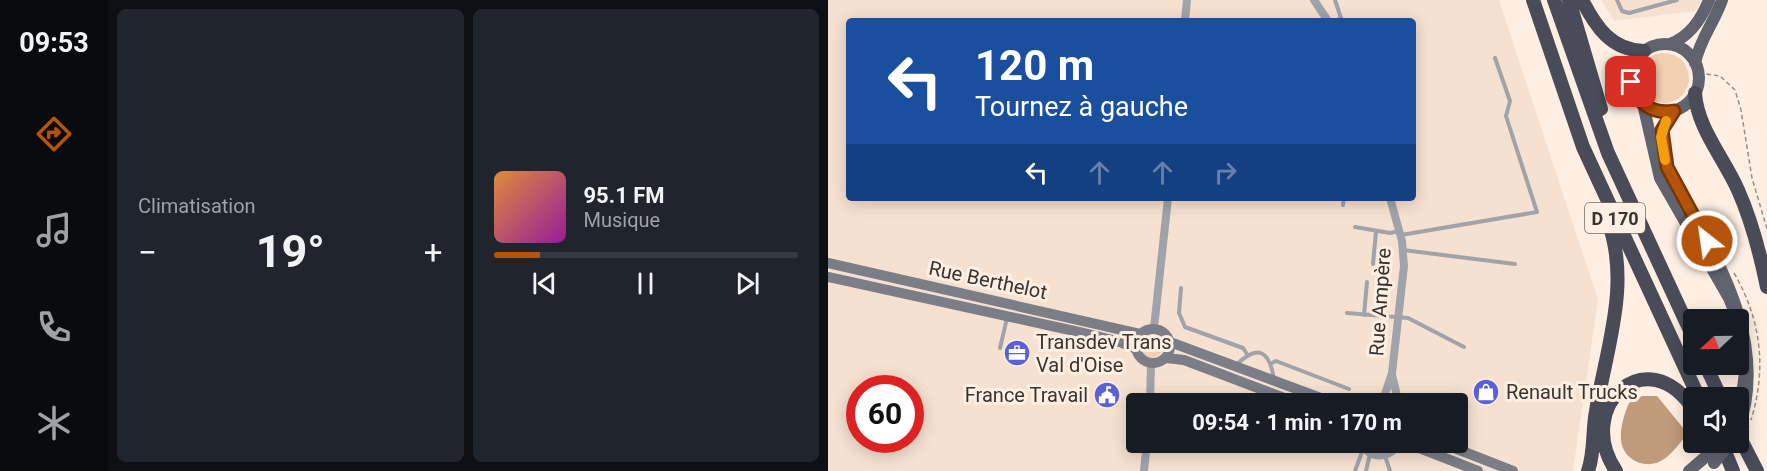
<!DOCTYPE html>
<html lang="fr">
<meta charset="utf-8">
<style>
:root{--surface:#171b24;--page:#20242c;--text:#f1f3f6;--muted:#9ea1a6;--line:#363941;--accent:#b45309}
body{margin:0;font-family:Roboto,sans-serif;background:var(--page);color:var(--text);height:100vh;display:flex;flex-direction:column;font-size:22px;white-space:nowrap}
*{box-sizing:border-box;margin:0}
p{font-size:20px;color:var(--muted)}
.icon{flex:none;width:33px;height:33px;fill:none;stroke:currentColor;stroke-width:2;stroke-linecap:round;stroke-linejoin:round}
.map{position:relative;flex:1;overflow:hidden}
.panel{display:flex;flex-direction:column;gap:9px;padding:9px;background:#0d0f14;width:720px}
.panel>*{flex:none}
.guide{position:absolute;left:18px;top:18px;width:570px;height:183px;border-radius:6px;box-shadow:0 3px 15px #0003;background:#1a4fa0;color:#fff;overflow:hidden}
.needle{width:39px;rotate:248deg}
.controls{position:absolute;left:855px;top:309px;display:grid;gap:12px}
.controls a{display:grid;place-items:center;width:66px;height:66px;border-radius:6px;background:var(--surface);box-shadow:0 3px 15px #0003;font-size:30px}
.speed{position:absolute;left:18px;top:375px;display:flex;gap:12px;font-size:30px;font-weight:700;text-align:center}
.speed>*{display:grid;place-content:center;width:78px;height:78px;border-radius:50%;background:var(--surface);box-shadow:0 3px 15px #0003;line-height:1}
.speed .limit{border:9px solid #d22;background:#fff;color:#111}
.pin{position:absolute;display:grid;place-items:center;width:51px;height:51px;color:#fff;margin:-26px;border-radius:12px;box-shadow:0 3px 9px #0006}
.me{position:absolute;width:66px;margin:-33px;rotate:330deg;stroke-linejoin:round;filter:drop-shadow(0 0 4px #0008)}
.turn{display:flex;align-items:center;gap:21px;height:126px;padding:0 30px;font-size:27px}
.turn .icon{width:78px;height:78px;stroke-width:2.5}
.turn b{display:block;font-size:42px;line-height:51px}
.lanes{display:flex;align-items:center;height:57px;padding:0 30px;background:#0003;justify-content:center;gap:30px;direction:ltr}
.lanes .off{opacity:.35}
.big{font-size:45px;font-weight:700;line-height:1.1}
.panel .widget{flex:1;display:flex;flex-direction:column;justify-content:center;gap:9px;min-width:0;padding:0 21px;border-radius:9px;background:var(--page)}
.song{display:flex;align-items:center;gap:18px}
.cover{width:72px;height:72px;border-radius:9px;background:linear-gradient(135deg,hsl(30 70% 55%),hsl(300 70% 35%))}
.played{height:6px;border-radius:3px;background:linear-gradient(90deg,var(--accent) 15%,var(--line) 15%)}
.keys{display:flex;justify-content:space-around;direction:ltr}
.heat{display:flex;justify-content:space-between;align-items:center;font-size:33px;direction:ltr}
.panel .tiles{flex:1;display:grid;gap:9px;grid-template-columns:repeat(2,1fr)}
.trip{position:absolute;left:298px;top:393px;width:342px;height:60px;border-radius:6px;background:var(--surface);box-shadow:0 3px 15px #0003;font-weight:700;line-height:60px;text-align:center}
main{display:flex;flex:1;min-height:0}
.dock{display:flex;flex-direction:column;width:108px;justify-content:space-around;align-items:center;background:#090b0e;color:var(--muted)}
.dock .icon{width:42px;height:42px}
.dock .selected{color:var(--accent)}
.dock b{font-size:27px;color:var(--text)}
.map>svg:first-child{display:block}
.built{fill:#f6e1d0;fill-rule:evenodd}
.green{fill:#f3d0b1}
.water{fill:#bf9b7b}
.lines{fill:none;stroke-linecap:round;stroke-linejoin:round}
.path{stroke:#988e86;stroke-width:1.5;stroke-dasharray:4.5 3;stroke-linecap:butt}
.lane{stroke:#a1a3aa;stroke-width:4}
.street{stroke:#a1a3aa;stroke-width:8}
.secondary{stroke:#7b7d87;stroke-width:10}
.primary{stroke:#60626e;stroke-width:12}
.highway{stroke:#494b59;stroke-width:14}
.path-bridge{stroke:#988e86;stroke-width:1.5;stroke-dasharray:4.5 3;stroke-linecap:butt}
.primary-bridge{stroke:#60626e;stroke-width:12}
.route-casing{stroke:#753606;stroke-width:15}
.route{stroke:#b45309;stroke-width:10}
.slow{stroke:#f59e0b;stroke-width:10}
.labels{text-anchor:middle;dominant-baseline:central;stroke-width:6;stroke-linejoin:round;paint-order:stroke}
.shield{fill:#feefe2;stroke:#746c65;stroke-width:1.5}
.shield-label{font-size:18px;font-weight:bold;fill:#39342f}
.street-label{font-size:20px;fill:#39342f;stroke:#feefe2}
.poi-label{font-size:20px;fill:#39342f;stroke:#feefe2;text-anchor:start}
</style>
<main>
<nav class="dock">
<b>09:53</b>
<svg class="icon selected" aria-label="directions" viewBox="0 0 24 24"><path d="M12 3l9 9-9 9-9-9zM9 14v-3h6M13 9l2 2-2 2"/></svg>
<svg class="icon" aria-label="music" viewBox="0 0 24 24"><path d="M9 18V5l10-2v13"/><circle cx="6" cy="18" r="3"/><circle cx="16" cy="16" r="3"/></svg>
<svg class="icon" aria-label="phone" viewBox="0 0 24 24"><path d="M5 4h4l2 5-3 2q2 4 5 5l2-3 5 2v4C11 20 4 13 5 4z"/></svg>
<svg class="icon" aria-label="climate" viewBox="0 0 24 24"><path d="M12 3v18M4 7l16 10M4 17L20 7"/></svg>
</nav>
<section class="panel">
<div class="tiles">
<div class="widget"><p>Climatisation</p>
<div class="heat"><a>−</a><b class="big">19°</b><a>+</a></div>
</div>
<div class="widget">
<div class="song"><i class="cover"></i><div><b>95.1 FM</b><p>Musique</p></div></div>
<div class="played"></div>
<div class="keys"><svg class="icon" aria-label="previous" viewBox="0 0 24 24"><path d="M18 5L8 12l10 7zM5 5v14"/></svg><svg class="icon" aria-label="pause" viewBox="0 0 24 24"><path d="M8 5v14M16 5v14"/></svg><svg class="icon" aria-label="next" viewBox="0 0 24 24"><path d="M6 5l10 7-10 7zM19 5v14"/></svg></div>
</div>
</div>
</section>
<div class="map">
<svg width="939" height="471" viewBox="0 0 939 471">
<rect width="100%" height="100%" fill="#feefe2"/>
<path class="built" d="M0,0H671L770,300L745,471H0ZM21,21H585V198H21ZM32,388H82V440H32ZM309,404H630V442H309Z
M773,0H873L868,11L786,21Z"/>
<path class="green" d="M811 78a25 25 0 1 1 50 0a25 25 0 1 1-50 0Z
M313 346a11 11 0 1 1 22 0a11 11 0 1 1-22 0Z
M537,443H562L563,445L552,453L542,450Z"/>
<path class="water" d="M814,396H829L856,429V438C850,445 844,454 836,459C820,471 795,461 793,440C792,427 796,415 801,403Z"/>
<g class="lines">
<path class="path" d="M871,73L892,76L907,90L913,110L924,178L939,229
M906,273C933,319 939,369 923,420"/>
<path class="lane" d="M507,0L513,18L507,21
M789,0L794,11L801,13L849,0
M515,205L516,198
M527,227L562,233L571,231
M573,235L709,212L678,116L682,101L667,58
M575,250L687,264
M545,264L548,231
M353,288L351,313L357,327L415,348L419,354
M519,313L580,318L636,347
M536,315L539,282
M172,348L179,318
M444,363L448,361L521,389
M408,365C430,344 441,350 446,379
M323,399L375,401
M517,442L524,445L532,442
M557,456L562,471
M527,471L535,449
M538,471L542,454"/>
<path class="street" d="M486,0L500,21
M357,21L359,0
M326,328L340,198
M564,375L571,404
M322,404L323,363
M548,404L557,394L564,373L576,266L574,241L562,198
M533,442C542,461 562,459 572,442
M316,471L319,442"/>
<path class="secondary" d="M0,263L312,334
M0,277L251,332L289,341L308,349
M308 346a17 17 0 1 1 34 0a17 17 0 1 1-34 0Z
M342,342L509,404
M338,358L356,360L472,404
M576,442L650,471
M611,442L685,471"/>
<path class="primary" d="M803 78a34 34 0 1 1 68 0a34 34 0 1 1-68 0Z
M842,44C862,36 873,20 881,0
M867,63C872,39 886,23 894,0
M815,104L832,178L901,298L910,320
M846,111C841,117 836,123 834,130C828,154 845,184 857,203C898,272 939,350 910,431
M910,320C921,349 919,378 910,407
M861,471L882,453"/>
<path class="highway" d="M705,0L755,147L871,398
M726,0L780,153L866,339
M741,0L773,109
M754,0C768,27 783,50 816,51
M867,93C869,128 896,158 910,190C924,221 932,253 939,287
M877,364L893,398
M910,434L929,471
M893,442L905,471
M760,471C767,452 764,431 768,411C778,349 804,282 779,219
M788,471C745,407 819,338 866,410"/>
<path class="path-bridge" d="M912,441L921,426"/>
<path class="primary-bridge" d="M882,453L891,442
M886,463L903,442"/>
</g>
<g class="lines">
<defs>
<path id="route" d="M803,82C808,103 825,115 846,111L834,130L839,167L879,241"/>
</defs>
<use href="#route" class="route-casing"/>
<use href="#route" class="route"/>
<path class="slow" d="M837,160L833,137L838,121"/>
</g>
<defs>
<symbol id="office-disc" viewBox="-11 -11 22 22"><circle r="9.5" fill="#5b60d8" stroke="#feefe2"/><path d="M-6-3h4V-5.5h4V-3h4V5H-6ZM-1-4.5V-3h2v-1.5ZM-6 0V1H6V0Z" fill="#fff"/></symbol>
<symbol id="shop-disc" viewBox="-11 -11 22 22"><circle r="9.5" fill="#5b60d8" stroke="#feefe2"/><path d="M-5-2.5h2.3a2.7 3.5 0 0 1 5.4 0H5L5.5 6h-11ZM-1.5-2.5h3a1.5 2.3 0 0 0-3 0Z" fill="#fff"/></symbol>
<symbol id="civic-disc" viewBox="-11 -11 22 22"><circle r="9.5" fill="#5b60d8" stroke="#feefe2"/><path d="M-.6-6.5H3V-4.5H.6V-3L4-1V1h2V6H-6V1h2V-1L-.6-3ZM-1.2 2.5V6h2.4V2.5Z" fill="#fff"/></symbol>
</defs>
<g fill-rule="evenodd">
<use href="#office-disc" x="174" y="338" width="30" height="30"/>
<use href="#shop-disc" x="643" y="377" width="30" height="30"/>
<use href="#civic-disc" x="264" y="380" width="30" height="30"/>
</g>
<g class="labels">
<rect class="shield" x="757" y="203" width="60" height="30" rx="4.5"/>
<g class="shield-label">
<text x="787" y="218">D 170</text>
</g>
<g class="street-label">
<text transform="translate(160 280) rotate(12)">Rue Berthelot</text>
<text transform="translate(552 302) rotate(-86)">Rue Ampère</text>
</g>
<g class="poi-label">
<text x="208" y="342">Transdev Trans<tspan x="208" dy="23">Val d'Oise</tspan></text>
<text x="678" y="392">Renault Trucks</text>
<text x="260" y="395" text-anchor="end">France Travail</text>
</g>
</g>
</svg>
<div class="controls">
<a><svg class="needle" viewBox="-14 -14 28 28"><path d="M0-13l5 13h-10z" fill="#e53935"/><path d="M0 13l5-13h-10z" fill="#9ea1a6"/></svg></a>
<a><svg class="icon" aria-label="sound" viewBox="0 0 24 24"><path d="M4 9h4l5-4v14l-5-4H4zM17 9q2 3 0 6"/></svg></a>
</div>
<div class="speed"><div class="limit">60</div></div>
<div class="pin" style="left:803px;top:82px;background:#d93025"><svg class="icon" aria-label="arrive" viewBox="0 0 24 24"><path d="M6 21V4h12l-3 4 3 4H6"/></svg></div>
<svg class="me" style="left:879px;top:241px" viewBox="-20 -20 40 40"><circle r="17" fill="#b45309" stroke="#fff" stroke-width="3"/><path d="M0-11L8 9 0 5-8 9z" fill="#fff"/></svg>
<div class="trip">09:54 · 1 min · 170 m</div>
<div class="guide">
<div class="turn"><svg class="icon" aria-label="left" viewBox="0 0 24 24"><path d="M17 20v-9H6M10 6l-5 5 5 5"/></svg><div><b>120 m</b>Tournez à gauche</div></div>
<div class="lanes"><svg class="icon" aria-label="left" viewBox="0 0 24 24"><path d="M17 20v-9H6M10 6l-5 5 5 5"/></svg><svg class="icon off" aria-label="ahead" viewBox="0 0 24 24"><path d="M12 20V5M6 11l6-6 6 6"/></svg><svg class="icon off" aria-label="ahead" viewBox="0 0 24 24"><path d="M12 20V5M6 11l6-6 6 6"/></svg><svg class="icon off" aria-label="right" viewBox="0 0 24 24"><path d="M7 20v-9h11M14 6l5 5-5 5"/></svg></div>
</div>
</div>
</main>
